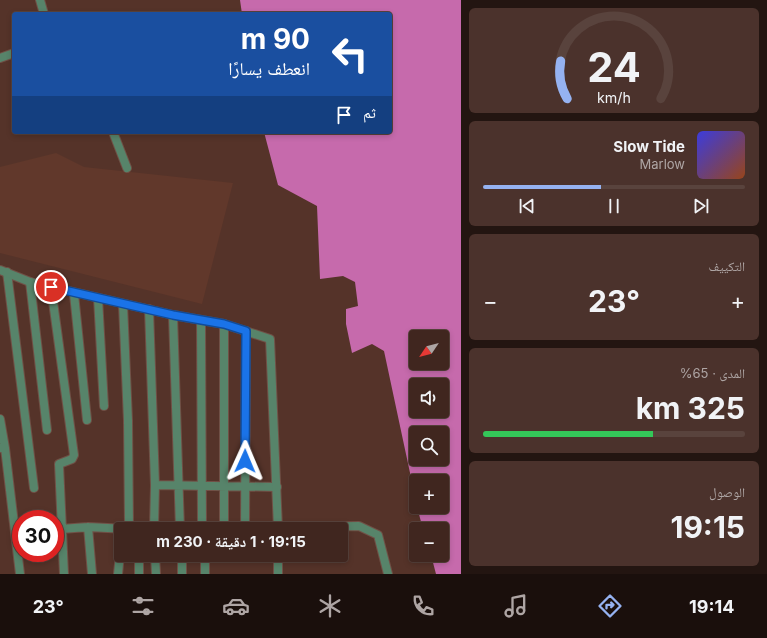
<!DOCTYPE html>
<html lang="ar">
<meta charset="utf-8">
<style>
:root{--surface:#40261f;--page:#4b322c;--text:#f1f3f6;--muted:#aea5a4;--line:#59433d;--accent:#95b2f1}
body{margin:0;font-family:Inter,"Noto Naskh Arabic",sans-serif;background:var(--page);color:var(--text);direction:rtl;height:100vh;display:flex;flex-direction:column;font-size:15px;white-space:nowrap}
*{box-sizing:border-box;margin:0}
p{font-size:13px;color:var(--muted)}
.icon{flex:none;width:22px;height:22px;fill:none;stroke:currentColor;stroke-width:2;stroke-linecap:round;stroke-linejoin:round}
.map{position:relative;flex:1;overflow:hidden;direction:ltr}
.drawer{display:flex;flex-direction:column;gap:8px;padding:8px;background:#231511;width:306px}
.drawer>*{flex:none}
.hud{position:absolute;left:12px;top:12px;width:380px;height:122px;border-radius:4px;box-shadow:0 2px 6px #0003,0 0 0 1px var(--line);direction:rtl;background:#1a4fa0;color:#fff;overflow:hidden}
.needle{width:26px;rotate:235deg}
.buttons{position:absolute;left:409px;top:330px;display:grid;gap:8px}
.buttons a{display:grid;place-items:center;width:40px;height:40px;border-radius:4px;background:var(--surface);box-shadow:0 2px 6px #0003,0 0 0 1px var(--line);font-size:20px}
.speed{position:absolute;left:12px;top:510px;display:flex;gap:8px;font-size:20px;font-weight:700;text-align:center}
.speed>*{display:grid;place-content:center;width:52px;height:52px;border-radius:50%;background:var(--surface);box-shadow:0 2px 6px #0003,0 0 0 1px var(--line);line-height:1}
.speed .limit{border:6px solid #d22;background:#fff;color:#111}
.pin{position:absolute;display:grid;place-items:center;width:34px;height:34px;color:#fff;margin:-17px;border:2px solid #fff;border-radius:50%;box-shadow:0 1px 4px #0007}
.me{position:absolute;width:44px;margin:-22px;rotate:1deg;stroke-linejoin:round;filter:drop-shadow(0 0 3px #0008)}
.turn{display:flex;align-items:center;gap:14px;height:84px;padding:0 16px;font-size:18px}
.turn .icon{width:52px;height:52px;stroke-width:2.5}
.turn b{display:block;font-size:28px;line-height:34px}
.then{display:flex;align-items:center;height:38px;padding:0 16px;background:#0003;gap:8px;font-size:15px}
.big{font-size:30px;font-weight:700;line-height:1.1}
.drawer .tile{flex:1;display:flex;flex-direction:column;justify-content:center;gap:6px;min-width:0;padding:0 14px;border-radius:6px;background:var(--page)}
.drawer .dial{align-items:center;gap:0}
.dial svg{height:104px;overflow:visible;fill:none;stroke:var(--line);stroke-width:7;stroke-linecap:round;text-anchor:middle}
.dial text{fill:var(--text);stroke:none}
.song{display:flex;align-items:center;gap:12px}
.cover{width:48px;height:48px;border-radius:6px;background:linear-gradient(135deg,hsl(240 70% 55%),hsl(20 70% 35%))}
.played{height:4px;border-radius:2px;background:linear-gradient(90deg,var(--accent) 45%,var(--line) 45%)}
.keys{display:flex;justify-content:space-around;direction:ltr}
.heat{display:flex;justify-content:space-between;align-items:center;font-size:22px;direction:ltr}
.charge{height:6px;border-radius:3px;background:linear-gradient(90deg,#34c759 65%,var(--line) 0)}
.trip{position:absolute;left:114px;top:522px;width:234px;height:40px;border-radius:4px;background:var(--surface);box-shadow:0 2px 6px #0003,0 0 0 1px var(--line);font-weight:700;line-height:40px;text-align:center;direction:rtl}
.tabs{display:flex;height:64px;justify-content:space-around;align-items:center;background:#1a0f0c;color:var(--muted)}
.tabs .icon{width:28px;height:28px}
.tabs .selected{color:var(--accent)}
.tabs b{font-size:18px;color:var(--text)}
main{display:flex;flex:1;min-height:0}
.map>svg:first-child{display:block}
.built{fill:#61382b}
.water{fill:#c66aac;fill-rule:evenodd}
.lines{fill:none;stroke-linecap:round;stroke-linejoin:round}
.minor-casing{stroke:#705046;stroke-width:10}
.tertiary-casing{stroke:#705046;stroke-width:10}
.minor{stroke:#57846a;stroke-width:8}
.tertiary{stroke:#57846a;stroke-width:8}
.route-casing{stroke:#114b97;stroke-width:10}
.route{stroke:#1a73e8;stroke-width:7}
</style>
<main>
<section class="drawer">
<div class="tile dial"><svg viewBox="0 0 100 80">
<path d="M14 69A42 42 0 1 1 86 69"/>
<path d="M14 69A42 42 0 0 1 9 40" stroke="#95b2f1"/>
<text x="50" y="56" font-size="32" font-weight="700">24</text>
<text x="50" y="72" font-size="11">km/h</text>
</svg></div>
<div class="tile">
<div class="song"><i class="cover"></i><div><b>Slow Tide</b><p>Marlow</p></div></div>
<div class="played"></div>
<div class="keys"><svg class="icon" aria-label="previous" viewBox="0 0 24 24"><path d="M18 5L8 12l10 7zM5 5v14"/></svg><svg class="icon" aria-label="pause" viewBox="0 0 24 24"><path d="M8 5v14M16 5v14"/></svg><svg class="icon" aria-label="next" viewBox="0 0 24 24"><path d="M6 5l10 7-10 7zM19 5v14"/></svg></div>
</div>
<div class="tile"><p>التكييف</p>
<div class="heat"><a>−</a><b class="big">23°</b><a>+</a></div>
</div>
<div class="tile"><p>المدى · 65%</p><b class="big">325 km</b><div class="charge"></div></div>
<div class="tile"><p>الوصول</p><b class="big">19:15</b></div>
</section>
<div class="map">
<svg width="461" height="574" viewBox="0 0 461 574">
<rect width="100%" height="100%" fill="#553329"/>
<path class="built" d="M56,153L84,167L233,183L202,304L0,253V167Z"/>
<path class="water" d="M240,0H461V574H436L431,555H442V529H423L417,507H442V481H416V501L384,351L372,344L352,353L346,324V309L358,306L355,282L343,276L320,279L317,206L278,185L264,132H390V14H242ZM416,337H442V363H416ZM416,385H442V411H416ZM416,433H442V459H416Z"/>
<g class="lines">
<defs>
<path id="minor" d="M40,0L44,14
M0,58L14,53
M113,132L127,168
M7,272L34,488
M30,282L47,430
M51,287L74,455L72,459L59,464L64,574
M74,294L87,420
M98,298L104,406
M123,304L128,421L129,529
M149,309L155,485L154,529
M173,315L180,529
M201,320L202,529
M0,419L5,448H1
M5,448L20,574
M155,485L277,487
M88,527L92,574
M61,529L88,527L127,529
M148,529H175
M189,529L359,526L378,535L388,574
M224,529V324
M245,529L246,331
M139,555V574
M155,555L156,574
M205,555V574
M118,574L120,554L118,528
M182,574V555"/>
<path id="tertiary" d="M0,270L30,282L173,315L224,324L270,339L278,529
M278,574V555"/>
</defs>
<use href="#minor" class="minor-casing"/>
<use href="#tertiary" class="tertiary-casing"/>
<use href="#minor" class="minor"/>
<use href="#tertiary" class="tertiary"/>
</g>
<g class="lines">
<defs>
<path id="route" d="M51,287L173,315L224,324L246,331L245,461"/>
</defs>
<use href="#route" class="route-casing"/>
<use href="#route" class="route"/>
</g>
</svg>
<div class="buttons">
<a><svg class="needle" viewBox="-14 -14 28 28"><path d="M0-13l5 13h-10z" fill="#e53935"/><path d="M0 13l5-13h-10z" fill="#aea5a4"/></svg></a>
<a><svg class="icon" aria-label="sound" viewBox="0 0 24 24"><path d="M4 9h4l5-4v14l-5-4H4zM17 9q2 3 0 6"/></svg></a>
<a><svg class="icon" aria-label="search" viewBox="0 0 24 24"><circle cx="10" cy="10" r="6"/><path d="M15 15l6 6"/></svg></a>
<a>+</a>
<a>−</a>
</div>
<div class="speed"><div class="limit">30</div></div>
<div class="pin" style="left:51px;top:287px;background:#d93025"><svg class="icon" aria-label="arrive" viewBox="0 0 24 24"><path d="M6 21V4h12l-3 4 3 4H6"/></svg></div>
<svg class="me" style="left:245px;top:461px" viewBox="-20 -20 40 40"><path d="M0-17L14 15 0 8-14 15z" fill="#1a73e8" stroke="#fff" stroke-width="4"/></svg>
<div class="trip">19:15 · 1 دقيقة · 230 m</div>
<div class="hud">
<div class="turn"><svg class="icon" aria-label="left" viewBox="0 0 24 24"><path d="M17 20v-9H6M10 6l-5 5 5 5"/></svg><div><b>90 m</b>انعطف يسارًا</div></div>
<div class="then">ثم<svg class="icon" aria-label="arrive" viewBox="0 0 24 24"><path d="M6 21V4h12l-3 4 3 4H6"/></svg></div>
</div>
</div>
</main>
<nav class="tabs">
<b>19:14</b>
<svg class="icon selected" aria-label="directions" viewBox="0 0 24 24"><path d="M12 3l9 9-9 9-9-9zM9 14v-3h6M13 9l2 2-2 2"/></svg>
<svg class="icon" aria-label="music" viewBox="0 0 24 24"><path d="M9 18V5l10-2v13"/><circle cx="6" cy="18" r="3"/><circle cx="16" cy="16" r="3"/></svg>
<svg class="icon" aria-label="phone" viewBox="0 0 24 24"><path d="M5 4h4l2 5-3 2q2 4 5 5l2-3 5 2v4C11 20 4 13 5 4z"/></svg>
<svg class="icon" aria-label="climate" viewBox="0 0 24 24"><path d="M12 3v18M4 7l16 10M4 17L20 7"/></svg>
<svg class="icon" aria-label="car" viewBox="0 0 24 24"><path d="M5 17H2v-5l4-1 3-4h7l3 4 3 1v5h-3M9 17h6M6 11h13"/><circle cx="7" cy="17" r="2"/><circle cx="17" cy="17" r="2"/></svg>
<svg class="icon" aria-label="filters" viewBox="0 0 24 24"><path d="M4 7h16M4 17h16"/><circle cx="9" cy="7" r="2"/><circle cx="15" cy="17" r="2"/></svg>
<b>23°</b>
</nav>
